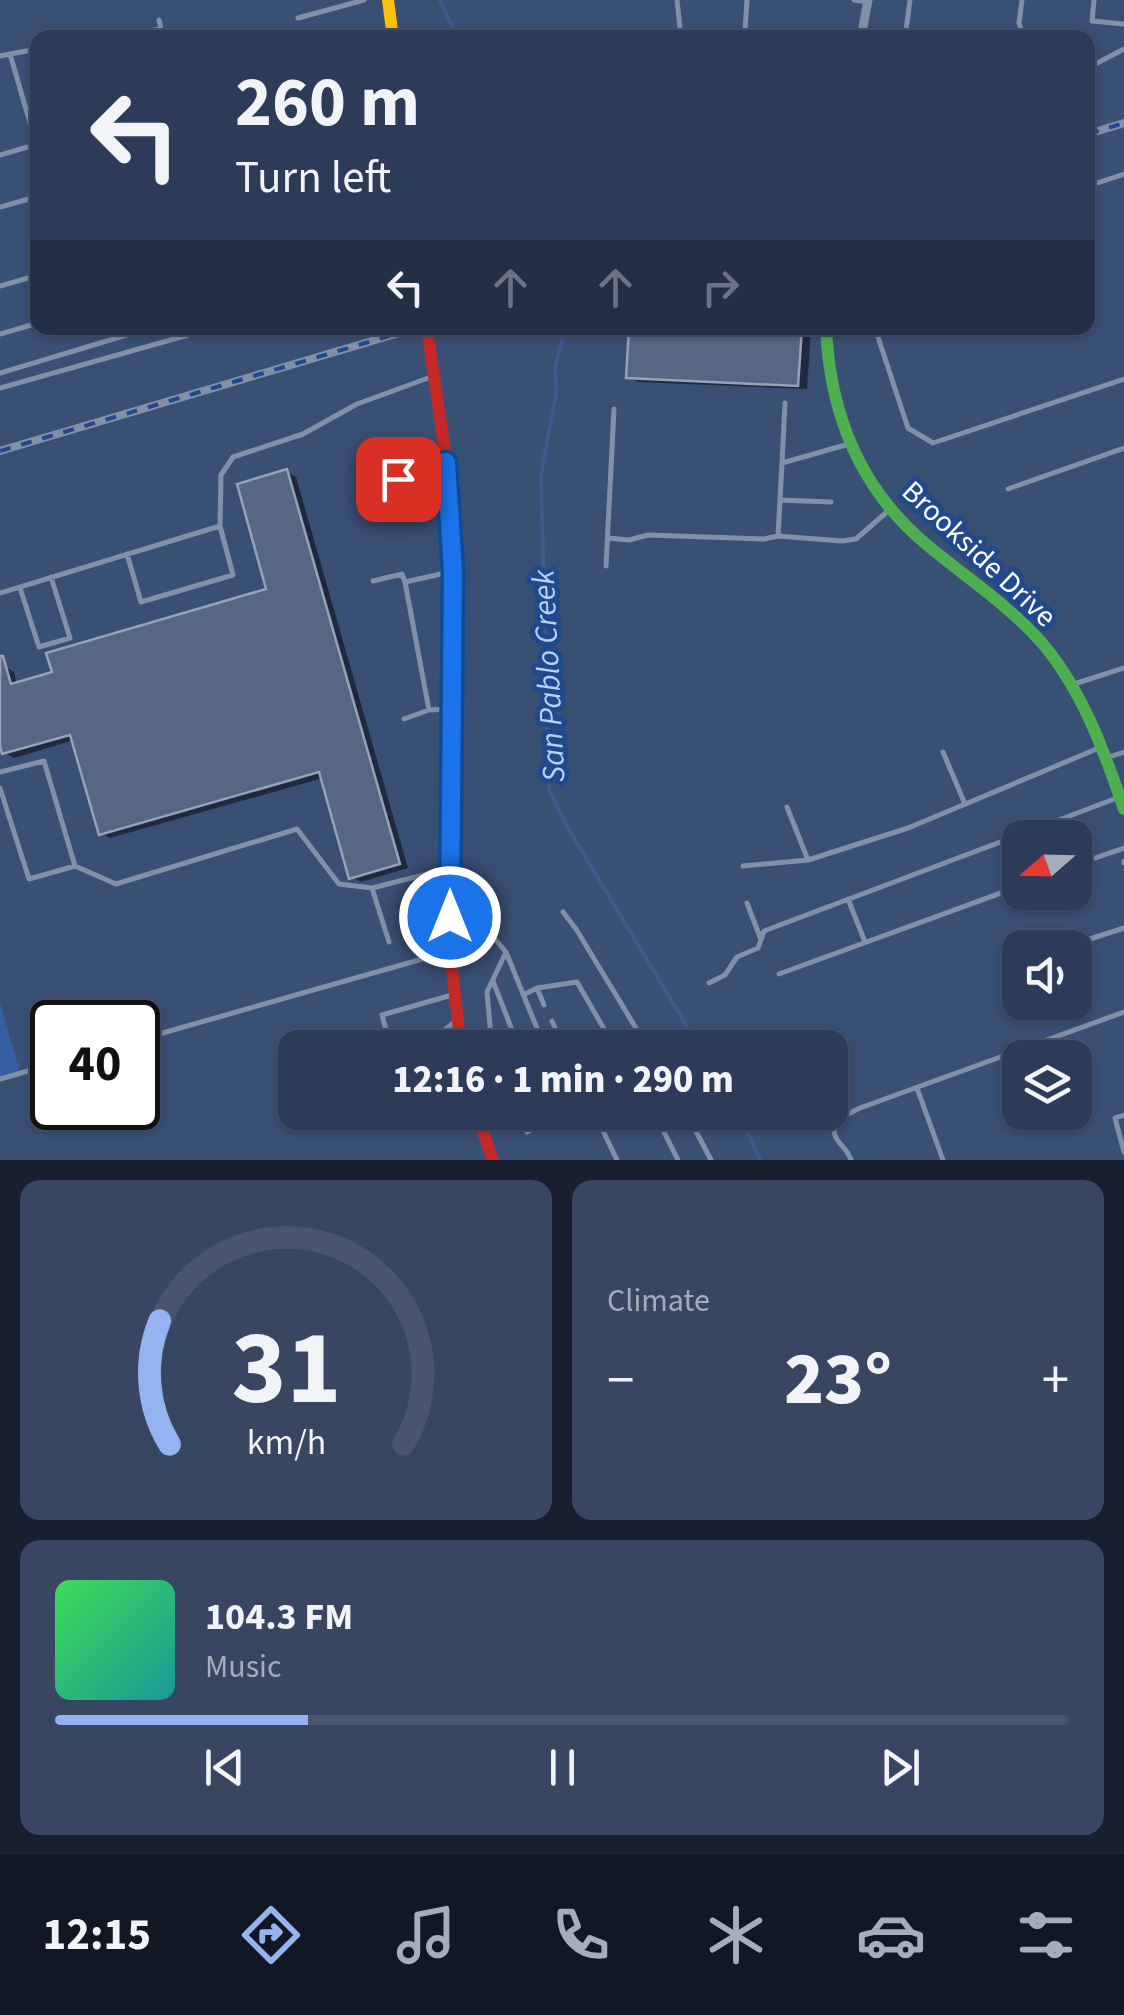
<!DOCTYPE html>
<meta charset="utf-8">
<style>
:root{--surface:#2c3b57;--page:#384661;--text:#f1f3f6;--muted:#a6adba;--line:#48556d;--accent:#95b2f1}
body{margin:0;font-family:"Source Sans 3",sans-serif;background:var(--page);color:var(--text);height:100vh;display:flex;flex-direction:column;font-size:38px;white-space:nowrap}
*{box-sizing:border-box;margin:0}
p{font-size:32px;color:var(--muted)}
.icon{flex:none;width:55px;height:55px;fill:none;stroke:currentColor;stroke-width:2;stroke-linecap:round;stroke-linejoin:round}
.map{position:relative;height:1160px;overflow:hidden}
.details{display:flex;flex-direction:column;gap:20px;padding:20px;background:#182030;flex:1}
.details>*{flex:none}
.top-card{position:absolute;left:30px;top:30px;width:1065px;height:305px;border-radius:20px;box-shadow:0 2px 8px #0004,0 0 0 2px var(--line);background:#2c3b57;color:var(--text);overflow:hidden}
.needle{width:65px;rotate:250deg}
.fabs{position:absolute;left:1002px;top:820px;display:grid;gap:20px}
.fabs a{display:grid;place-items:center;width:90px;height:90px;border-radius:20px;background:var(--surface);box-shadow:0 2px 8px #0004,0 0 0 2px var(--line);font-size:50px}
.speed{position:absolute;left:30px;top:1000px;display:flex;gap:20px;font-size:50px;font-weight:700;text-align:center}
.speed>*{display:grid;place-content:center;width:130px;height:130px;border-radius:50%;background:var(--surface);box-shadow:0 2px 8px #0004,0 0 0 2px var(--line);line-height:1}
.speed .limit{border:5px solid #111;border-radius:15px;background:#fff;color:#111}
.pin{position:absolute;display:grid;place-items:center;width:85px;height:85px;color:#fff;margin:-42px;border-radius:20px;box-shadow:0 5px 15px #0006}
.me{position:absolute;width:110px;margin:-55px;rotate:0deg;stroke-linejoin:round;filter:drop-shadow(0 0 8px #0008)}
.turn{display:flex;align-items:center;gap:35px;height:210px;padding:0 40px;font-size:45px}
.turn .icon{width:130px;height:130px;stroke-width:2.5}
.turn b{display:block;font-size:70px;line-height:85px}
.lanes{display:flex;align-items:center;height:95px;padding:0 40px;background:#0003;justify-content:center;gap:50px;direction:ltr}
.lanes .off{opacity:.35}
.big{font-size:75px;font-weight:800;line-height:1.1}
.details .tile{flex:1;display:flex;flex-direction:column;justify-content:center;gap:15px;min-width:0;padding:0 35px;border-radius:20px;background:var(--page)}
.details .dial{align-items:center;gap:0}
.dial svg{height:260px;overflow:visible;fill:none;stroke:var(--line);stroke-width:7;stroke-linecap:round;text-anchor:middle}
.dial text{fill:var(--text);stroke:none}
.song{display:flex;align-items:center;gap:30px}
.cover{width:120px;height:120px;border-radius:15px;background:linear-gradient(135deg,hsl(130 70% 55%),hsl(180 70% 35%))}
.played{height:10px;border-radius:5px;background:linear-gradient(90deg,var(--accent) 25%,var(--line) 25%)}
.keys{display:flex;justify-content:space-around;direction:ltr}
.heat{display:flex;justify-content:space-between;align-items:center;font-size:55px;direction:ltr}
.details .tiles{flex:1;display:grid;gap:20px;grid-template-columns:1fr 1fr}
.tile:last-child{grid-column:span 2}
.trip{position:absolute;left:278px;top:1030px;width:570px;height:100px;border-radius:20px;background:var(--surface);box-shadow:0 2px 8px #0004,0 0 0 2px var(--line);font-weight:800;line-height:100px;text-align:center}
.menu{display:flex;height:160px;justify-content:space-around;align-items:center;background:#121823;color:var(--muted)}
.menu .icon{width:70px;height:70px}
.menu .selected{color:var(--accent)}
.menu b{font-size:45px;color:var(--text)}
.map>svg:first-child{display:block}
.green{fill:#365fa3}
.shadow{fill:#0007}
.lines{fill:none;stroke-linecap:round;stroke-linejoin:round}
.stream{stroke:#3e598a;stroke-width:4}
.building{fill:#566784;stroke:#95a2b7;stroke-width:2.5}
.lane{stroke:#8190a8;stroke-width:5}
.street{stroke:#8190a8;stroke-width:9}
.fast{stroke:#4caf50;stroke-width:12}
.slow{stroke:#ffc107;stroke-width:12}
.jam{stroke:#c62828;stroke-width:12}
.rail-casing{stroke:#8190a7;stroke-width:8}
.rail{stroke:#21498d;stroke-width:4;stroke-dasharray:11;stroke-linecap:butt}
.route-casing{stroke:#114b97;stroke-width:25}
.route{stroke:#1a73e8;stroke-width:18}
.labels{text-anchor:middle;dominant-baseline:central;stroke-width:10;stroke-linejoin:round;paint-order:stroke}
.street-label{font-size:30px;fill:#fff;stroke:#21498d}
.water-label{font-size:32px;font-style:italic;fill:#bbd1f3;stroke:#21498d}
</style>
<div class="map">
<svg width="1124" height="1160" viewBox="0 0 1124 1160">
<rect width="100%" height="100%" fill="#3a4f74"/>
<path class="green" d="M0,1003L20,1073L0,1079Z"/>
<path class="shadow" d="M631,328H809L811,329L807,389L638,382L628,377Z
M287,472L296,477L408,868L361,882L352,877L323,778L110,838L101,833L74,740L14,758L4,752L0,737V668L4,666L14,672L17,684L55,674L270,590Z"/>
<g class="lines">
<path class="stream" d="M440,0L457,38
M565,328L555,368L556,394L541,476L549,789L566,825L700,1048
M739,1112L760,1160"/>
</g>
<path class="building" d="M629,328H802L798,386L626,378Z
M287,469L400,864L349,879L319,772L99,835L70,735L2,754L0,746V656H3L11,684L52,672L46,653L266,589L237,484Z"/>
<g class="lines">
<path class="lane" d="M677,0L681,37L745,31L747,0
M854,0L868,2
M1022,0L1019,23L1024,38
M1094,0L1092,21L1124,24
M298,18L364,0
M159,20L163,38
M108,38L161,29
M905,38L910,0
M0,56L10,54
M1088,68L1124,49
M32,130L10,54L38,49
M0,155L38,144
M1088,186L1124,174
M0,207L36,197L38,194
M0,286L38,275
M875,328L908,428L933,443L1124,379
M0,334L38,323
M0,373L150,328
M0,388L213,328
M849,444L782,463L778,536L842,541L856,539L888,511
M782,463L785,403
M376,487L443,462
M1008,489L1124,448
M780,500L831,502
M608,538L629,540L648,535L764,539L778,536
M127,554L141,602L233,575L220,526
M606,566L614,409
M373,581L402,574L405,582
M20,588L39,647L70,638L51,577
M0,593L220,526L221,475L233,457L303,434L357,404L431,377
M1074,684L1124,668
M429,710L405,582L450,572
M404,719L429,710L450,709
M943,752L965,804
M1109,757L1124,752
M0,772L44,761L75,866
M0,788L29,879L75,866L116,884L297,829L339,884L372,888L447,869
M787,807L808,860
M1124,861V863
M1075,865L1124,848
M743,866L808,860L908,828L1099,748
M372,888L389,942
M848,899L865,942
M747,903L760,937
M563,912L576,929L648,1048
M453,918L495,939L506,952L545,1048
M1084,941L1124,928
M779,974L1020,886
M493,981L519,1048
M709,983L725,975L737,957L758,948L764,931L1117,798
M537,988L544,1005
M523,995L537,988L577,982L615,1048
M552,1021L564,1048
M138,1040L447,952
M429,1043L457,1020
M391,1048L382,1015L452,995
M419,1048L418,1045L429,1043L449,1048
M492,1048L487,992L506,952
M0,1079L52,1064
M917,1088L943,1160
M519,1112L527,1132L566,1112
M594,1112L617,1160
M654,1112L678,1160
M686,1112L711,1160
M1124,1115L1115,1118L1124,1152
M851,1160C845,1142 829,1143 836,1120L860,1108L1124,1012"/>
<path class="street" d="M861,38L868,0"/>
<path class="fast" d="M826,328C830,414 859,488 926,544C965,577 1009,605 1043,644C1083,692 1104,751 1124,809"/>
<path class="slow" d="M388,0L393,38"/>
<path class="jam" d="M427,328L445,452L453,571L450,951L461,1048
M476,1112L493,1160"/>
<defs>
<path id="rail" d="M1088,134L1124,123
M0,451L416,328"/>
</defs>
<use href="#rail" class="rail-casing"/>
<use href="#rail" class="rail"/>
</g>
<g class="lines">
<defs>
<path id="route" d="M398,479L446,462L453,571L450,917"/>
</defs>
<use href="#route" class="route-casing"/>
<use href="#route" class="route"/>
</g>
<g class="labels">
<g class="street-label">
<text transform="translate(979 554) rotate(43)">Brookside Drive</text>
</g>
<g class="water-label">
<text transform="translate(549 676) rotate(-93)">San Pablo Creek</text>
</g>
</g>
</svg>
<div class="fabs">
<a><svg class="needle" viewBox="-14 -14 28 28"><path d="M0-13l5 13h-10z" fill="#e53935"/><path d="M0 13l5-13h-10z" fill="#a6adba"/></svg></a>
<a><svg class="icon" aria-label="sound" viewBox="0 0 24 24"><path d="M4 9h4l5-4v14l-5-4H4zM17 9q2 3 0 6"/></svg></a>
<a><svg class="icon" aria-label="layers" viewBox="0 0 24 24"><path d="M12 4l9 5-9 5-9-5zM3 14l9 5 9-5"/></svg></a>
</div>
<div class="speed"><div class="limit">40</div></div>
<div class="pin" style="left:398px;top:479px;background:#d93025"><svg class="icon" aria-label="arrive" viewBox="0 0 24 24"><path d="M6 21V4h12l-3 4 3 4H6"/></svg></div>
<svg class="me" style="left:450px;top:917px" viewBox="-20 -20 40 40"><circle r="17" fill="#1a73e8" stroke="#fff" stroke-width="3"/><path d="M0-11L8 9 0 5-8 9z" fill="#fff"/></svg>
<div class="trip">12:16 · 1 min · 290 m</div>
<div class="top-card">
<div class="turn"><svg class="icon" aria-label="left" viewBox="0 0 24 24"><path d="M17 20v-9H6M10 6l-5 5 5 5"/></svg><div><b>260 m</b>Turn left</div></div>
<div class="lanes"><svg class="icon" aria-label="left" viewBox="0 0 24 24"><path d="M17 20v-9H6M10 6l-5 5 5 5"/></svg><svg class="icon off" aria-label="ahead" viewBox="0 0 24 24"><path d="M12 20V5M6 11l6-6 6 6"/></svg><svg class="icon off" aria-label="ahead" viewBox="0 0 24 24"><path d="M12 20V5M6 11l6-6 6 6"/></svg><svg class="icon off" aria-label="right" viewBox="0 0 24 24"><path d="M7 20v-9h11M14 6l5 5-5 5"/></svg></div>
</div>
</div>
<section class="details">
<div class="tiles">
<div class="tile dial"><svg viewBox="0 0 100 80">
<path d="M14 69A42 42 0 1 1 86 69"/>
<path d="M14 69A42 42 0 0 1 11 31" stroke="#95b2f1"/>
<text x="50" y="56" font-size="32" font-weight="700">31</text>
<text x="50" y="72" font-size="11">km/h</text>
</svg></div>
<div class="tile"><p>Climate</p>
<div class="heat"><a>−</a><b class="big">23°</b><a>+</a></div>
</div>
<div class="tile">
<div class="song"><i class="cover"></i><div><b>104.3 FM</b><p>Music</p></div></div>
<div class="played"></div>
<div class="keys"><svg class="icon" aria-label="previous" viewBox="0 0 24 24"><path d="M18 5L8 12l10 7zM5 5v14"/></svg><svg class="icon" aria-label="pause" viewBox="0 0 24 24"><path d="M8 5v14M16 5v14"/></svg><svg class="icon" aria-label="next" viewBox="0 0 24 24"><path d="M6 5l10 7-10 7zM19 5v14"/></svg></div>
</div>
</div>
</section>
<nav class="menu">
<b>12:15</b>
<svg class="icon selected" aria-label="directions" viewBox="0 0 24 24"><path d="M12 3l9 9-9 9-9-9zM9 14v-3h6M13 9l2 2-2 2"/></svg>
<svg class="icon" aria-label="music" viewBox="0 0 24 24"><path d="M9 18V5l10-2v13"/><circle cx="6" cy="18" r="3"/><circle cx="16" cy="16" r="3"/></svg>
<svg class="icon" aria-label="phone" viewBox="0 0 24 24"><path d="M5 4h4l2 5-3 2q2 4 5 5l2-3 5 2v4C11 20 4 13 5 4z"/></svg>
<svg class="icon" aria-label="climate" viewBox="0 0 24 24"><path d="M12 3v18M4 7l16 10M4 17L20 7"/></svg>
<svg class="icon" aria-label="car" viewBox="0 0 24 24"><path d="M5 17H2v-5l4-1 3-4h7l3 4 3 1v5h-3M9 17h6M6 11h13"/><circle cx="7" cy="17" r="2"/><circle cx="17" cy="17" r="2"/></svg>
<svg class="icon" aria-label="filters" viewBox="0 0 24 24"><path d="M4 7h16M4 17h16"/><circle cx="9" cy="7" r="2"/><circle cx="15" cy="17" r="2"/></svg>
</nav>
